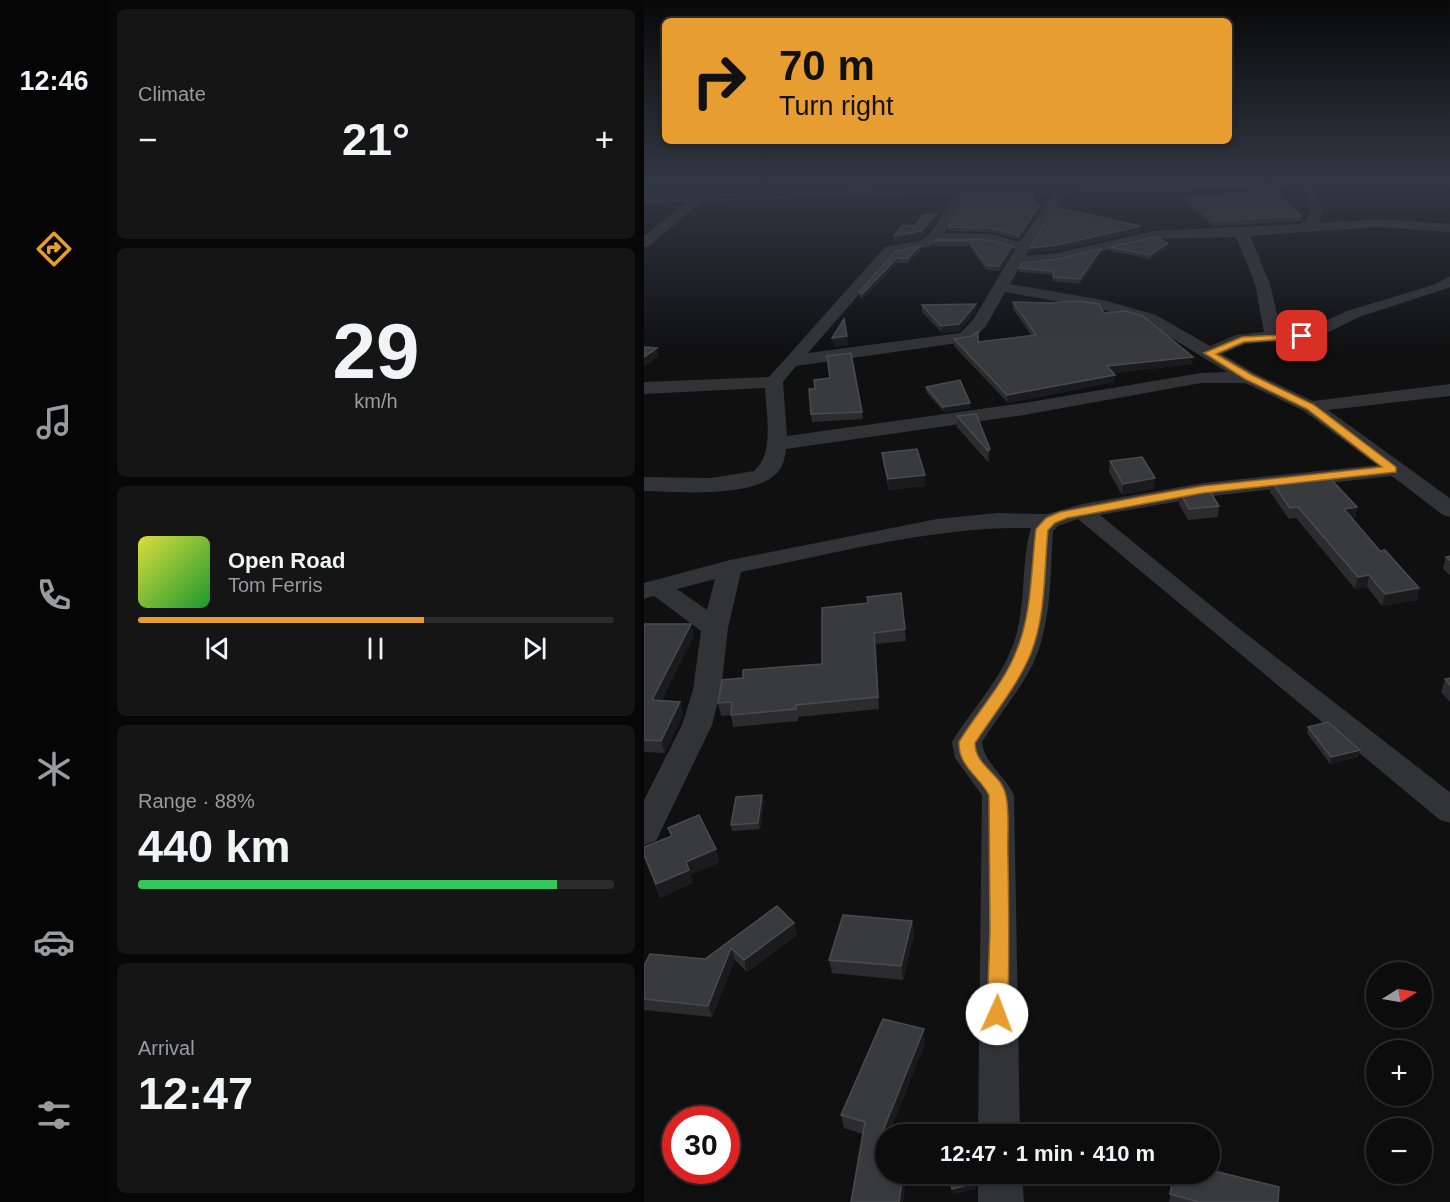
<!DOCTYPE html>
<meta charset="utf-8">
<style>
:root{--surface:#0c0c0d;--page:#151516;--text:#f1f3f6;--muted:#9a9b9d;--line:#2c2c2e;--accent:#e89d31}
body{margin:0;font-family:Arial,sans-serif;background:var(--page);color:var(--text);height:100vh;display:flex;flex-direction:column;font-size:22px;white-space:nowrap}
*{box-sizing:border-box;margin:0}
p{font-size:20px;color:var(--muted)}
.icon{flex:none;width:33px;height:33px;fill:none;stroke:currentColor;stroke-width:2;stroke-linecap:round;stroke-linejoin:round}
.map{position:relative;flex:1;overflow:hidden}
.details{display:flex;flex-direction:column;gap:9px;padding:9px;background:#070707;width:536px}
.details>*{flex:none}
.hud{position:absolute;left:18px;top:18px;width:570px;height:126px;border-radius:9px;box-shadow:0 3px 9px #0003,0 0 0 2px var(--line);background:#e89d31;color:#111;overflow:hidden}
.needle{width:39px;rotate:79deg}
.tools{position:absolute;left:722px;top:962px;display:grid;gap:12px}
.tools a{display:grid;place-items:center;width:66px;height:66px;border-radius:50%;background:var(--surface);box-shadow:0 3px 9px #0003,0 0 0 2px var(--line);font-size:30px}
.speed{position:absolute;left:18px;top:1106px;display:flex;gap:12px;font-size:30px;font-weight:700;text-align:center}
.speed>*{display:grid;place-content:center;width:78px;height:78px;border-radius:50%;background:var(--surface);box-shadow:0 3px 9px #0003,0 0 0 2px var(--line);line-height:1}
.speed .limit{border:9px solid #d22;background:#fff;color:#111}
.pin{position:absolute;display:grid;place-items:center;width:51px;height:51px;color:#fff;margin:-26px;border-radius:12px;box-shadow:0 3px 9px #0006}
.me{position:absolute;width:66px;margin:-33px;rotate:2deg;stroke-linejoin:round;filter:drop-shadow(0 0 4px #0008)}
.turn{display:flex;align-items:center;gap:21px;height:126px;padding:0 18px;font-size:27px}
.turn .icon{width:78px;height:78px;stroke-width:2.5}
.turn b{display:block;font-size:42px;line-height:51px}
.big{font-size:45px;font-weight:700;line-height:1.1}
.details .tile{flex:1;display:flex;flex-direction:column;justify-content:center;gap:9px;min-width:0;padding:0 21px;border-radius:9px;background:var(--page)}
.details .dial{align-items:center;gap:0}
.dial b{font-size:78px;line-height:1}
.song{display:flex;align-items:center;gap:18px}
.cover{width:72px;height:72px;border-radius:9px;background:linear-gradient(135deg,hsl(60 70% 55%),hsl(130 70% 35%))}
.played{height:6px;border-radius:3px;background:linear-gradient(90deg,var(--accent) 60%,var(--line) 60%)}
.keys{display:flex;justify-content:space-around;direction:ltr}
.heat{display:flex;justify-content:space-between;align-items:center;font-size:33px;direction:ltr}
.charge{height:9px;border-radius:4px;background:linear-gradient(90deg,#34c759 88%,var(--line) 0)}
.trip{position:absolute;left:231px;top:1124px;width:345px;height:60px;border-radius:30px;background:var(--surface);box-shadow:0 3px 9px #0003,0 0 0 2px var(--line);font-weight:700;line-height:60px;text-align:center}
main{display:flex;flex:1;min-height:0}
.menu{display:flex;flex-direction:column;width:108px;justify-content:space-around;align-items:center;background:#050505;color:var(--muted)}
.menu .icon{width:42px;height:42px}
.menu .current{color:var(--accent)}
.menu b{font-size:27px;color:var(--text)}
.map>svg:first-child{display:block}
.green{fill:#171c17}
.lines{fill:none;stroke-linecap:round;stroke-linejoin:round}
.minor{fill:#313336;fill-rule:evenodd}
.wall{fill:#2c2c2f}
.shaded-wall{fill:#1b1b1d}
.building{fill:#393a3d;stroke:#494b4f;stroke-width:1.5}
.route{fill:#e89d31;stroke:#976620;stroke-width:1.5}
</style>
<main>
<nav class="menu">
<b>12:46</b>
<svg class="icon current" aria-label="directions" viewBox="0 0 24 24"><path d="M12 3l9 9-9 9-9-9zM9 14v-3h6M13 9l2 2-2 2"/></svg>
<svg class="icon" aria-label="music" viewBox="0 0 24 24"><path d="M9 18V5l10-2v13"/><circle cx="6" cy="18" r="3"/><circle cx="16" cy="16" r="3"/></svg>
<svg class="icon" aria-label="phone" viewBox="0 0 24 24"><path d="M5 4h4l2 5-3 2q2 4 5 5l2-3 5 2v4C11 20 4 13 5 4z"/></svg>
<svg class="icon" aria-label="climate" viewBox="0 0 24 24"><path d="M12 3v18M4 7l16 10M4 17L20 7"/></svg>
<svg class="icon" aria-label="car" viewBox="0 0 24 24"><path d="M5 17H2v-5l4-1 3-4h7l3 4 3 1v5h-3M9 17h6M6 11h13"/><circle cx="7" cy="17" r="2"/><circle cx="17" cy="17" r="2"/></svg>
<svg class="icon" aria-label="filters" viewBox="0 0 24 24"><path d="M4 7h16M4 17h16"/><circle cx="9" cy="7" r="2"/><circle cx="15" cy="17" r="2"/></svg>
</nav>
<section class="details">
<div class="tile"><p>Climate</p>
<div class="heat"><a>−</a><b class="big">21°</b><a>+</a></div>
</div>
<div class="tile dial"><b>29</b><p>km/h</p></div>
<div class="tile">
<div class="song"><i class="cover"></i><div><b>Open Road</b><p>Tom Ferris</p></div></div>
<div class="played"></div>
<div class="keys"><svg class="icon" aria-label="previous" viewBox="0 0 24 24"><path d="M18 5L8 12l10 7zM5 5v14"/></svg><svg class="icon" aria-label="pause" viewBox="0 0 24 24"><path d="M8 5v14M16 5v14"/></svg><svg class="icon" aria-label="next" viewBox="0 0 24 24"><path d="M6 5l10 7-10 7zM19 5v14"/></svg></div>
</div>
<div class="tile"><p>Range · 88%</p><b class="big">440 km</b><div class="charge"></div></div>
<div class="tile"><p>Arrival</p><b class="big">12:47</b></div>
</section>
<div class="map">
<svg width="807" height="1202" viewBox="0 0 807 1202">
<rect width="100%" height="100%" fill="#101011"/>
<path class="green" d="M0,184H514L0,196Z"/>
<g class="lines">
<path class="minor" d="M488,184H644L638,188L422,193L401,221L382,256L413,253L510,231L656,224L662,221L666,208L657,184H669L678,208L675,223L733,219L807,224V232L733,227L606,236L626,284L637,331L664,329L703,311L789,285L807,276V287L715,317L673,338L601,344L578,354L610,373L669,401L807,384V396L684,410L807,499V517L799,515L748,476L559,497L456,515L592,626L807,793V823L796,820L434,519L414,526L409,531C406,575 408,622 389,664C375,692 354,716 338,742C340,763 361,776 370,795L376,1134H334L338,795L311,758L308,742C329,707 360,677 372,636C382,601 377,562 387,528C290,526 193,553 97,572L84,628L77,690L68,725L12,841L0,845V800L38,725L49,690L57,631L10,596L0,599V583L86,560L293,519L353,513L403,514L438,504L559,483L733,465L660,411L601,383H557L380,415L142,449C141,458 139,468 132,474C108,498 32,492 0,491V477L67,478L110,471C131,454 122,412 121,388L0,394V382L125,377L241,247L278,240L286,234L311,195L58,201L5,246L0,247V236L42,202L0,203V195ZM409,193L376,242L347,234L300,233L324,195ZM592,237L611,284L620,332L592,335L566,346L512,315L459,300L366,284L377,265L413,261L510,239ZM294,241L346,242L371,249L329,320L316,333L164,353L251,253L287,246ZM361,292L457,309L500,321L583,372L557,373L380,403L143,436L139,382L152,366L328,341L342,326ZM71,579L63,610L33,589Z
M334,1173H378L380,1202H334Z"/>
</g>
<path class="wall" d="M606,187L657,216V221L568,226L540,201L541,196L606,194L605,192Z
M389,203L396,209L375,239L347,232L304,231V227Z
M346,240L368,250L356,271L342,270L325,246H291V241Z
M466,247H524L506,259L466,251Z
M457,249V253L436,284L409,281V275L375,272V268Z
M277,250L264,263H254L218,299L216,297L215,292L252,251Z
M369,302L460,313L549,357L548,364L469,373L471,375L470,382L364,403L310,346V339L334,342L387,335L369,309Z
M278,305L332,311L315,331L298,333L278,312Z
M282,387L326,408L300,412L282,392Z
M218,412L219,419L168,422L167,414Z
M313,416L346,449V460L344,462L313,427Z
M238,453L282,486L245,490L239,464Z
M466,461L510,489L478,495L465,472Z
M627,481L713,507L711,518H708L736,551L775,588L773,600L738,606L723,587L711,589L652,518L645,519L626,492Z
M536,492L575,506L574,517L544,520L535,504Z
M807,556V576L799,569L802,557Z
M257,593L262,641L232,644L235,709L154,717V721L89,727L87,715L77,716L74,703L99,678L178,664L224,603Z
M0,624L50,635L17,701L36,702L39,714L21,753L0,752Z
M807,678V703L797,692L801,679Z
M664,727L716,750L714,757L686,764L663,733Z
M118,795L120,802L116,829L88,831L87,825Z
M24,828L76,862L46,875L49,883L16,898L0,856V847L27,836Z
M268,921L270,935L259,980L188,973L185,960Z
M150,923L153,935L103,972L91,960L68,1017L0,1010V966L61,959Z
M281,1043L245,1134H242V1173H263L259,1202H207L219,1134L200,1128L197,1115Z
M530,1173L634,1202H525Z"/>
<path class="shaded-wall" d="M396,205V209L375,239V235Z
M292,214V220L277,238L251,243L250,236L277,231Z
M496,226V232L413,251L386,253V248Z
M524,243V247L506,259V255Z
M276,246L277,250L264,263L263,259Z
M368,246V250L356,271L355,266Z
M457,249V253L436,284V279Z
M253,258L254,263L218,299V294Z
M332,304V311L315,331L298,333L297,326Z
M203,336L205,345L190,347L188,338Z
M13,348L15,356L0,367V357Z
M549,357L548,364L463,374V366Z
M471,375L470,382L364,403L363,395Z
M326,403V408L300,412L299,407Z
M346,449V460L344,462V451Z
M281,475L282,486L245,490L244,479Z
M511,478L510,489L478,495L479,484Z
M713,507L711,518L698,520L700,509Z
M725,575L723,587L711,589L714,577Z
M775,588L773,600L738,606L741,594Z
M47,624L50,635L11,712L8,700Z
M230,633L232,644L235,709L234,697Z
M36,702L39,714L21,753L17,741Z
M716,750L714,757L686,764L687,757Z
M118,795L120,802L116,829L114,823Z
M72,849L76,862L46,875L49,883L16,898L12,884L42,862Z
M268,921L270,935L259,980L257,966Z
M150,923L153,935L103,972L100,960Z
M87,948L91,960L68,1017L64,1006Z
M280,1029L281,1043L245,1134H242V1144L236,1138Z
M259,1173H263L259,1202H255Z
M332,1173V1189L309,1195L308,1189Z"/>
<path class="building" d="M606,187H628L657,216L569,221L541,196L609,194Z
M326,193L390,194L389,203L396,205L375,235L347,228L304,227Z
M410,207L496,226L413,245L386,248Z
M292,214L277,231L250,236L259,225L271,226L279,215Z
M511,237L524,243L506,255L466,247Z
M294,239L346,240L368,246L355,266L342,265L325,241H291Z
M276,246L263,259L253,258L218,294L215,292L252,251Z
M457,249L436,279L409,277L410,271L375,268L378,263L413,259Z
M436,301L455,304L460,313L482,311L499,316L549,357L463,366L471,375L363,395L310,339L328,336L334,331V342L392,335L369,302L407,303Z
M332,304L315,324L297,326L278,305Z
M200,319L203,336L188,338Z
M0,347L13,348L0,357Z
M207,353L218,412L167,414L165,389H171L170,380L186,378L183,356Z
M316,380L326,403L299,407L282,387Z
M332,414L346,449L344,451L313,416Z
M273,449L281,475L244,479L238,453Z
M498,457L511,478L479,484L466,461Z
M683,475L713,507L700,509L736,551L741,550L775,588L741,594L725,575L714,577L654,507L646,508L627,481Z
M564,488L575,506L545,509L536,492Z
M807,556V561L802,557Z
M257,593L261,629L230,633L234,697L152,705V709L87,715L88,702L74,703L78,680L99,678V670L178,664V608L224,603L223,597Z
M0,624H47L8,700L36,702L17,741L0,740Z
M807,678V686L801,679Z
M684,722L716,750L687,757L664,727Z
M118,795L114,823L87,825L92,797Z
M55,815L72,849L42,862L45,870L12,884L0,855V847L28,836L24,828Z
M133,906L150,923L100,960L87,948L64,1006L0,999V966L6,954L61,959Z
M199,915L268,921L257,966L185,960Z
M239,1019L280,1029L236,1138H242V1173H259L255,1202H207L221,1122L197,1115Z
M566,1170L635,1187L634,1202H555L526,1194L530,1173H566Z
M305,1173H331V1183L308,1189Z"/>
<linearGradient id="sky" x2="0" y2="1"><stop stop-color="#090909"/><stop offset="0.52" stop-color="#313743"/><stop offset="1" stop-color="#313743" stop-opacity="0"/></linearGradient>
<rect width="807" height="352" fill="url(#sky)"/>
<path class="route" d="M661,334V338H658L600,342L572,354L608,375L670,405L752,467V472L559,493L423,518L411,523L404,530C400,570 402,615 387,653C374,685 350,714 331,743C331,767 358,773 362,796C366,815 363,837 364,857C365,909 365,962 364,1014L360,1021L353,1024L346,1021L343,1014L346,931L345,795C335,776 314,766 315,742C333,712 359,685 372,652C388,615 387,569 392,529L402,518L416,512L500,496L559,486L738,467L663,409L601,379L560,353L598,337Z"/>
</svg>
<div class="tools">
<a><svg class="needle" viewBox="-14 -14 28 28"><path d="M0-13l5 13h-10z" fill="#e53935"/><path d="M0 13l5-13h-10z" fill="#9a9b9d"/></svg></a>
<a>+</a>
<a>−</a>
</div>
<div class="speed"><div class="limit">30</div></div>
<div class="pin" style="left:658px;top:336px;background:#d93025"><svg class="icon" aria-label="arrive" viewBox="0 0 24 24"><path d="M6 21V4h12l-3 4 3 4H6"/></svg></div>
<svg class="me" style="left:353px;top:1014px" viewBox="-20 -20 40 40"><circle r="19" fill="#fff"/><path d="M0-13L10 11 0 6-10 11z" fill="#e89d31"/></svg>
<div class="trip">12:47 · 1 min · 410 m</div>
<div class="hud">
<div class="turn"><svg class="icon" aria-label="right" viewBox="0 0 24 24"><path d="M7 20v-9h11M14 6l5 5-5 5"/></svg><div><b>70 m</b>Turn right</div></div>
</div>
</div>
</main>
